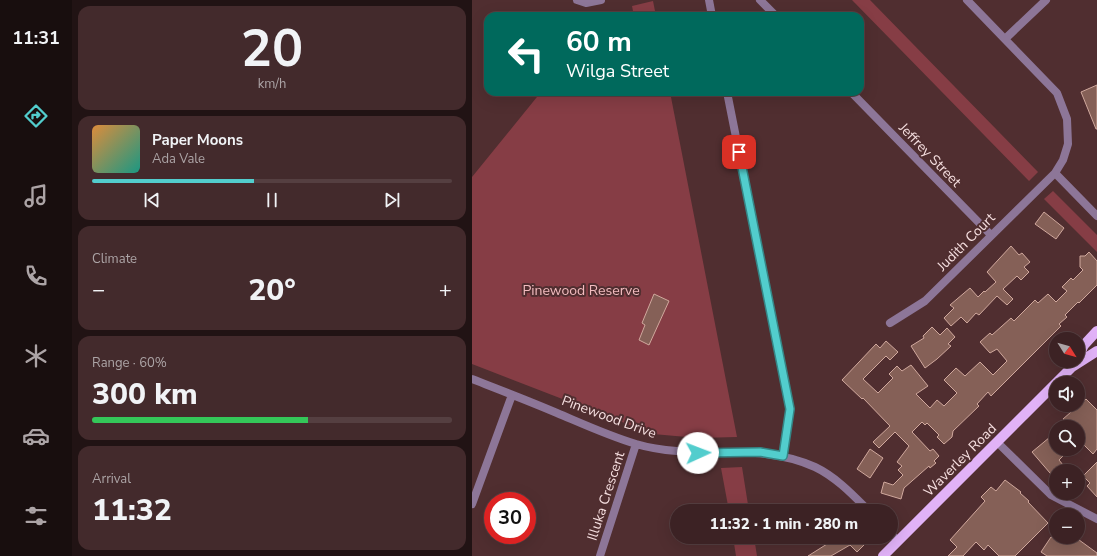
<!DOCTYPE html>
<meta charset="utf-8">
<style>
:root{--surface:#3c2224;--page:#432a2c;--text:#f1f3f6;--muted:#aca4a6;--line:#553f41;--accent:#52cdcd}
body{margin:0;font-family:"Nunito Sans",sans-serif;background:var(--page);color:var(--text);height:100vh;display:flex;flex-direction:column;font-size:15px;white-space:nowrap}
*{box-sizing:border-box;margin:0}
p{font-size:13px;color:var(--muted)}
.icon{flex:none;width:22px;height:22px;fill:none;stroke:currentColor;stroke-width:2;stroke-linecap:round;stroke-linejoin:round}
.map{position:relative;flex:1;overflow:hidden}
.drawer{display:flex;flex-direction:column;gap:6px;padding:6px;background:#211314;width:400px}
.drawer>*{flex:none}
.guide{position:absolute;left:12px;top:12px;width:380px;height:84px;border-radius:12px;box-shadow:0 4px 16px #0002,0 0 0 1px var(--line);background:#00695c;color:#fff;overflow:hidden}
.needle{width:26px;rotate:127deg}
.fabs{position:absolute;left:577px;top:332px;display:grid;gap:8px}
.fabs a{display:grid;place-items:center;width:36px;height:36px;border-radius:50%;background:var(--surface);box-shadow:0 4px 16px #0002,0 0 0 1px var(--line);font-size:20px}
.speed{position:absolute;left:12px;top:492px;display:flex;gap:8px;font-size:20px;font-weight:700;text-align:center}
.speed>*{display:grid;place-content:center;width:52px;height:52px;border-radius:50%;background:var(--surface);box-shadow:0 4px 16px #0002,0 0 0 1px var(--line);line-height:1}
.speed .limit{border:6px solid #d22;background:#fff;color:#111}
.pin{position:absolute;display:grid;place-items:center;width:34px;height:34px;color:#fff;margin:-17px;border-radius:8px;box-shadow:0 2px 6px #0006}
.me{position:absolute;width:44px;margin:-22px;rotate:88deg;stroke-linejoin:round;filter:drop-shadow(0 0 3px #0008)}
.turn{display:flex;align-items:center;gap:14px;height:84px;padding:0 16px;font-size:18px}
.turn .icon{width:52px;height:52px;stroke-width:2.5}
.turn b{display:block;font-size:28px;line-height:34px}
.big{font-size:30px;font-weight:800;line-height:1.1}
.drawer .tile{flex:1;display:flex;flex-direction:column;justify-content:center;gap:6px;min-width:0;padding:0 14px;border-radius:12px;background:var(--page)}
.drawer .dial{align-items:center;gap:0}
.dial b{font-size:52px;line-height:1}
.song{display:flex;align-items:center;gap:12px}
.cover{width:48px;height:48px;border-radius:6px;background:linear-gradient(135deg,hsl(30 70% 55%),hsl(170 70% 35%))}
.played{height:4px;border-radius:2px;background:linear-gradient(90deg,var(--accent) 45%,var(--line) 45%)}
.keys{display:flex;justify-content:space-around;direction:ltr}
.heat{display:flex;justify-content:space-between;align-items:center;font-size:22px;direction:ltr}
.charge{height:6px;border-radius:3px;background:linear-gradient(90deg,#34c759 60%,var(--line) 0)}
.trip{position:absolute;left:198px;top:504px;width:228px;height:40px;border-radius:20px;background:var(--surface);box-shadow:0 4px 16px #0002,0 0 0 1px var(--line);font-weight:800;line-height:40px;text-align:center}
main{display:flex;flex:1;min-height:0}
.menu{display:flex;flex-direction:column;width:72px;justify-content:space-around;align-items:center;background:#180e0e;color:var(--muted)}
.menu .icon{width:28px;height:28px}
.menu .on{color:var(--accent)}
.menu b{font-size:18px;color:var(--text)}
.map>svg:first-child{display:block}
.green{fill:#863d45}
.building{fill:#856057;stroke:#d0a89d}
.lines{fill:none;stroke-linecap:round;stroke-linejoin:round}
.street{stroke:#8d7698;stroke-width:8}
.primary{stroke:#e1b2f7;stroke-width:10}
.route-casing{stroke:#358585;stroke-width:10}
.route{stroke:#52cdcd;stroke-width:7}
.labels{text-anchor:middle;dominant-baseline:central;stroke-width:4;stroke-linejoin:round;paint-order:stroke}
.street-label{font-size:14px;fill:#f6dfe0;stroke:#502e30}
.park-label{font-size:14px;fill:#f2bcbf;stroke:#502e30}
</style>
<main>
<nav class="menu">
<b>11:31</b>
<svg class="icon on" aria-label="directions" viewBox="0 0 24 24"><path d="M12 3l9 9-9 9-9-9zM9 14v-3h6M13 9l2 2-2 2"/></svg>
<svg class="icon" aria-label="music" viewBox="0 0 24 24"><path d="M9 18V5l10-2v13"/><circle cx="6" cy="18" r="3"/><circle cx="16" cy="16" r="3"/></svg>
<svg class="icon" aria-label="phone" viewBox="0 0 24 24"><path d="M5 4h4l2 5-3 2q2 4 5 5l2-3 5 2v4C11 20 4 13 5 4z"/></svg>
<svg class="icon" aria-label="climate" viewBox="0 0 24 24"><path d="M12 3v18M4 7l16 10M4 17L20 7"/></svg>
<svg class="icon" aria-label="car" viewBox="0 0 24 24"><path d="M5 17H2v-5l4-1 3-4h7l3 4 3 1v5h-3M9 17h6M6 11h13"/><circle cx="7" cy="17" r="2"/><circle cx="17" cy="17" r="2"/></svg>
<svg class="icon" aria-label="filters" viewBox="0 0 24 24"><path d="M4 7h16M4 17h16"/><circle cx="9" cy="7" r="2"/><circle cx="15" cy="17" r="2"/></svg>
</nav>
<section class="drawer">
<div class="tile dial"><b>20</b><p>km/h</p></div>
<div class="tile">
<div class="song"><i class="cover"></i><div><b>Paper Moons</b><p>Ada Vale</p></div></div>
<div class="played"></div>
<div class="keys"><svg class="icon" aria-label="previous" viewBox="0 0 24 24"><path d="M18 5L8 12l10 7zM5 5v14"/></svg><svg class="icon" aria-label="pause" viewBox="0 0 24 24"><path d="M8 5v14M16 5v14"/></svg><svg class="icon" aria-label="next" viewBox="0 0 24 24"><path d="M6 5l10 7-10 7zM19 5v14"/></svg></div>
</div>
<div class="tile"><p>Climate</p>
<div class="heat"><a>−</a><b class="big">20°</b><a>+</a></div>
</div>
<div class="tile"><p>Range · 60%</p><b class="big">300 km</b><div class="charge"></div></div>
<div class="tile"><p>Arrival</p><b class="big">11:32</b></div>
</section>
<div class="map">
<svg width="625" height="556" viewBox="0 0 625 556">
<rect width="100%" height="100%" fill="#502e30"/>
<path class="green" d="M380,0H398L566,172L557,181Z
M181,1L184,16H162L160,6Z
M69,92H198L265,437L226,438L181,434L0,364V177Z
M581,191L625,235V252L572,199Z
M270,467L277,511H257L249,468Z
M261,537H282L285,556H264Z"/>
<path class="building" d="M625,85V129H624L609,92Z
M572,212L592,228L584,239L563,224Z
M539,246L547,255L550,253L558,262L552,267L557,272L549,280L545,276L531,289L541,299L535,305L525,296L507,315L504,313L495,323L489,317L479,326L472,318L482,308L478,305L498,288L506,297L512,291L513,292L524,282L515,272Z
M617,252L625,261V285L607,303L606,302L593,315L595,317L587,324L589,326L519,396L516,392L505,404L507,406L481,431L480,437L472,444L465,437L467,435L455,423L453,425L450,422L440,432L458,451L461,449L467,456L462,461L464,463L458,468L457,466L432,488L429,499L409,493L412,482L421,485L431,475L426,470L430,466L425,462L437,446L423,432L407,448L401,442L418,426L391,398L390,399L370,380L404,344L408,348L414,341L426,352L418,360L414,356L391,379L406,393L421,378L417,374L425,366L430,371L439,365L456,386L444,394L458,408L465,400L472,406L485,393L472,380L484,368L493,376L508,362L521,375L535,361L525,349L518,353L508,342L518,333L520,335L539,318L542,321L563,300L566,303L576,294L584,302L595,291L590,287L599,278L601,280L611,270L608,267V256H613Z
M182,294L197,301L177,345L167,340L173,325L170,323Z
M460,327L468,335L475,328L483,337L476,344L479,346L465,359L453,368L439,346L452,338L451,336Z
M614,399L625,410V449L621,454L609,442L606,444V427H589L593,421L591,419Z
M584,432V449H598L587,460L596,471H584V480L560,452Z
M398,449L411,458L398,478L385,469Z
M625,462V497L615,486L618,483L611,476Z
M533,480L549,492L548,493L557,501L556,502L576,523L543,556H527L516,545L512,550L504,542L491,556H476L485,547L478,540L513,501L509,497L519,487L524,491Z
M370,537H400L385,552L378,545L359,556H336L363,539L365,543Z
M579,537H603L625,553V556H575L569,552Z"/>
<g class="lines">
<path class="street" d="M105,0L114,3L129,0
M237,0L240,16
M288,0L304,16
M495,0L585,93L595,119L596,144L591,160L583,173L625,216
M533,39L574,0
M255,92L318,409L311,456
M379,92L519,235
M418,323L453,301L583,173
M0,379C28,390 57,401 85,413C111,424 137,436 164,444C225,462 283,440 343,467C364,477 381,495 397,511
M525,442L579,495L625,519
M0,504L40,395
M419,534L426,541
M128,556L164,444"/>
<path class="primary" d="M606,357L612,345L625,331
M584,383L600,367L625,351
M411,556L584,383"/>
</g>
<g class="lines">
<defs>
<path id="route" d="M226,453L288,452L311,456L318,409L267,152"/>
</defs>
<use href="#route" class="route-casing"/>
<use href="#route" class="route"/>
</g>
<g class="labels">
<g class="street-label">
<text transform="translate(458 155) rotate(46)">Jeffrey Street</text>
<text transform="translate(494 242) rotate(-45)">Judith Court</text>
<text transform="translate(137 417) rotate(20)">Pinewood Drive</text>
<text transform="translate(488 460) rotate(-45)">Waverley Road</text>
<text transform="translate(134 496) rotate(-72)">Illuka Crescent</text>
</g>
<g class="park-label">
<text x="109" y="290">Pinewood Reserve</text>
</g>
</g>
</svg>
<div class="fabs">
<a><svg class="needle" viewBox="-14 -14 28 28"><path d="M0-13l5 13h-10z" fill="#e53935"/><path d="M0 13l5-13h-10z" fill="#aca4a6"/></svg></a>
<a><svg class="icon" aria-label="sound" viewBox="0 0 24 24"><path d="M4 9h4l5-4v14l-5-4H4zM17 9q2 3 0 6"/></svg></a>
<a><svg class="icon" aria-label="search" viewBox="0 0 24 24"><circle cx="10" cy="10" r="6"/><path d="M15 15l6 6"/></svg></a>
<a>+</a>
<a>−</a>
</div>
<div class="speed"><div class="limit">30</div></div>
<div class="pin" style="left:267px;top:152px;background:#d93025"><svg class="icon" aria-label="arrive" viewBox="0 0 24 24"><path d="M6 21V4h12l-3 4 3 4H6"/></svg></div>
<svg class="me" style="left:226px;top:453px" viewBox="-20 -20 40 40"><circle r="19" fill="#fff"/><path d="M0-13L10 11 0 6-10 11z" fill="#52cdcd"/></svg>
<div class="trip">11:32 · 1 min · 280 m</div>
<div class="guide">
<div class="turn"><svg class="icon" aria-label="left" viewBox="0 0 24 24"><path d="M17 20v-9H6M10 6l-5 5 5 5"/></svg><div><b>60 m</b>Wilga Street</div></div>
</div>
</div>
</main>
